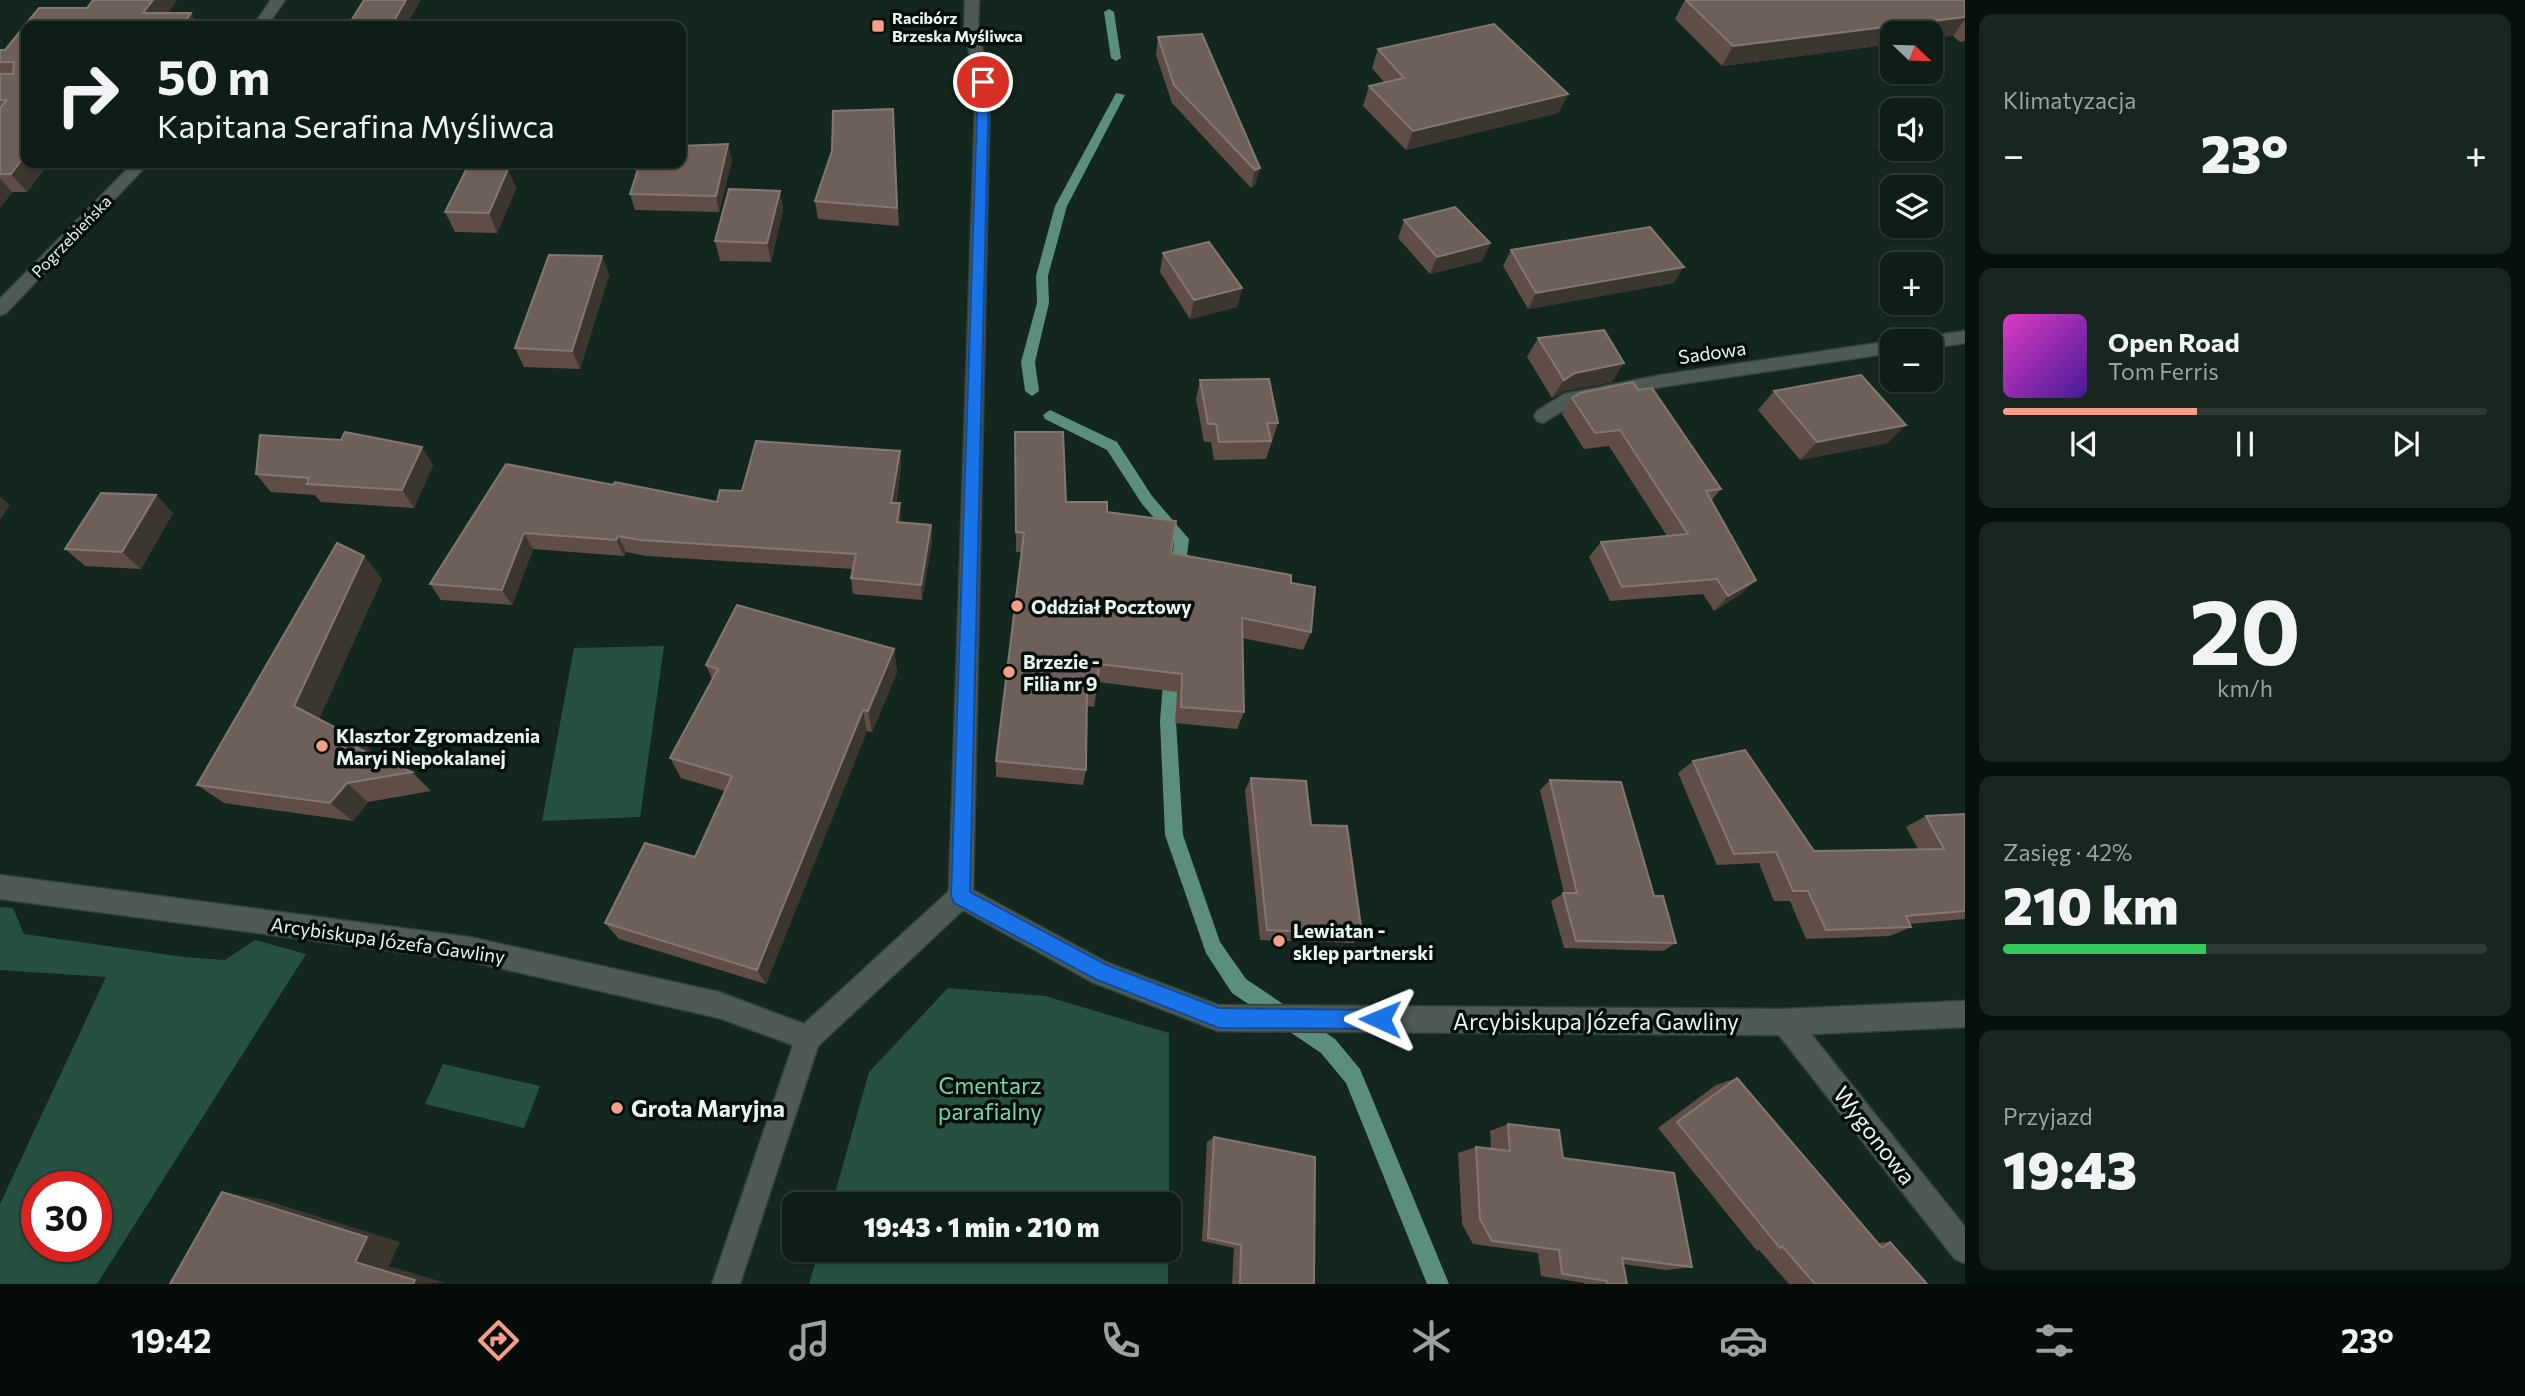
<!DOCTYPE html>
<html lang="pl">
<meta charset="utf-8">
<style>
:root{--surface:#0e1d16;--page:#17261f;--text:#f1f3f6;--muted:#9ba2a1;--line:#2e3b35;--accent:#f49e8a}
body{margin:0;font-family:Commissioner,sans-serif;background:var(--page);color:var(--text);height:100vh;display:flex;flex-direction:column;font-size:26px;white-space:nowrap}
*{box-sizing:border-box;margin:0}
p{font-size:23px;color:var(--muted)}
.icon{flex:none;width:38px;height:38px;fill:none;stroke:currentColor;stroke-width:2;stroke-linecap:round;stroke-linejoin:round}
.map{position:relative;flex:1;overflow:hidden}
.sheet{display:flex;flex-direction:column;gap:14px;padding:14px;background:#08100c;width:560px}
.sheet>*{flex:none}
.top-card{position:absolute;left:21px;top:21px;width:665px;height:147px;border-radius:14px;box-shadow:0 2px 5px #0004,0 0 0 2px var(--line);background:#0e1d16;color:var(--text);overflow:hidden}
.needle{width:46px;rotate:113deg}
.tools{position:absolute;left:1880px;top:21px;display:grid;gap:14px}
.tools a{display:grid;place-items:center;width:63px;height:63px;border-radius:14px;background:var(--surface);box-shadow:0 2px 5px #0004,0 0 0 2px var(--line);font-size:35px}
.speed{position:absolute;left:21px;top:1171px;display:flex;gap:14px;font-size:35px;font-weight:700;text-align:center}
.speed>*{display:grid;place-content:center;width:91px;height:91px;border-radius:50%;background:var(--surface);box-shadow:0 2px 5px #0004,0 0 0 2px var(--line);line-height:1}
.speed .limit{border:10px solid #d22;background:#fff;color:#111}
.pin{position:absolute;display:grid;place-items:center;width:60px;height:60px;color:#fff;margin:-30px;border:4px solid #fff;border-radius:50%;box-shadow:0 2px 7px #0007}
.me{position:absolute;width:77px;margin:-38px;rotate:271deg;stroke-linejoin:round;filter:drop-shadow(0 0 5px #0008)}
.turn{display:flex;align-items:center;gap:24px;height:147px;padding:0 21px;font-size:32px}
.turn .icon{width:91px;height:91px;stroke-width:2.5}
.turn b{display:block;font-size:49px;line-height:60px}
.big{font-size:52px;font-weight:800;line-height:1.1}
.sheet .card{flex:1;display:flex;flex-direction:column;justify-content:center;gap:10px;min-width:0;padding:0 24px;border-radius:14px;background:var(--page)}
.sheet .dial{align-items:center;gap:0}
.dial b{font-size:91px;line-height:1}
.song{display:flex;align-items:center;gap:21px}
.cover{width:84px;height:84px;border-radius:10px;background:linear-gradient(135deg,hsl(310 70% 55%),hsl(260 70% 35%))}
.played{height:7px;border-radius:4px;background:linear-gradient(90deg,var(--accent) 40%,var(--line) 40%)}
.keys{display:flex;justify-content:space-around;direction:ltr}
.heat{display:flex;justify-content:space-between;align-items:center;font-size:38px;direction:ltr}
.charge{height:10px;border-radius:5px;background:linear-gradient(90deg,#34c759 42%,var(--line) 0)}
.trip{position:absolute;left:782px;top:1192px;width:399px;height:70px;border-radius:14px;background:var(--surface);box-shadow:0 2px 5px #0004,0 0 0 2px var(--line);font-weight:800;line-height:70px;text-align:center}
.tabs{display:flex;height:112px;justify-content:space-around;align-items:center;background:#060c09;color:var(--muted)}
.tabs .icon{width:49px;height:49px}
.tabs .on{color:var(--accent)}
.tabs b{font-size:32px;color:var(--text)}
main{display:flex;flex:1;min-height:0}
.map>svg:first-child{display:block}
.green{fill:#26503f;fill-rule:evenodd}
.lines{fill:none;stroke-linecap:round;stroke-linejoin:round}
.stream{fill:#5b8f7c;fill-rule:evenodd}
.minor-casing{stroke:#31443b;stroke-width:3}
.minor{fill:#505a55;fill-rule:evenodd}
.wall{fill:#604d48}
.shaded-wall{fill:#3b362f}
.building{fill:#6f5f5a;stroke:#827771;stroke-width:2}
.route{fill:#1a73e8;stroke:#114b97;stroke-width:2}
.poi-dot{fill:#f49e8a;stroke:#060e0a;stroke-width:2.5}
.labels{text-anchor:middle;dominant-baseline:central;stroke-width:7;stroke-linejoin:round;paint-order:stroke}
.far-poi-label{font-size:16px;font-weight:bold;fill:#e9f6f0;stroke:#060e0a;text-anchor:start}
.far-street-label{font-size:16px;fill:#e9f6f0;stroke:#060e0a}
.street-label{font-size:19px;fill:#e9f6f0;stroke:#060e0a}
.poi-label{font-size:19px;font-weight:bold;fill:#e9f6f0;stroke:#060e0a;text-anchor:start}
.near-street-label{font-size:23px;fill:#e9f6f0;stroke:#060e0a}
.near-park-label{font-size:23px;fill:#74d6af;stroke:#060e0a}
.near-poi-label{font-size:23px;font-weight:bold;fill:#e9f6f0;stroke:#060e0a;text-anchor:start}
</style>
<main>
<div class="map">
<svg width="1965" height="1284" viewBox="0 0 1965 1284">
<rect width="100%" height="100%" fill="#13271e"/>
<path class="green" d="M664,646L640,817L542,821L574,648Z
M0,907L13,908L24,934L184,957L225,960L255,940L306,954L97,1284H0V1204L106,977L0,970ZM37,1186H96V1246H37Z
M948,988L1045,996L1169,1033V1204H832L869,1072Z
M443,1064L540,1086L524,1128L425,1104Z
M819,1250H1168V1284H809Z"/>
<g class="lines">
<path class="stream" d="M1109,9L1114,12L1121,58L1116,61L1111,58L1104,12Z
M1116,93L1125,95L1067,206L1048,276L1049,303L1035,362L1039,391L1032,396L1025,391L1021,362L1037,303L1036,276L1055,206Z
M1050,410L1117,442L1152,496L1189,539L1184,580H1174L1171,576L1174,541L1142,504L1107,450L1045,419L1043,415Z
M1172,664L1178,666L1180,671L1176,721L1183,835L1220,942L1246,979L1335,1039L1360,1069L1449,1284H1427L1346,1083L1321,1053L1232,993L1206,953L1165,835L1160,721L1164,671L1166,666Z"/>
<defs>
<path id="minor" d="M271,0H285L267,26H253Z
M965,0H979L978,30L990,82L973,890L1108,963L1218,1005L1785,1009L1965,1001V1027L1811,1034L1965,1227V1263L1955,1259L1779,1035L1218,1031L1092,982L963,910L818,1046L740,1284H712L793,1045L719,1018L469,961L0,899V875L469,937L719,992L804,1024L949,891L976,82L964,30Z
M133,163H149L6,313L0,315V299Z
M1965,331V343L1930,348V341H1922L1930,336Z
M1892,341V353L1661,387L1569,407L1543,423L1537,421L1534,416L1537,411L1564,394L1661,375Z"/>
</defs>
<use href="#minor" class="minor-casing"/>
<use href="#minor" class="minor"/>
</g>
<path class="wall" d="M93,0H177L168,13H191L198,26H26V163H49L27,192H12L0,208V50H5L39,8H87Z
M1685,0H1965V41L1960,42L1953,36L1892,33V44L1722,66L1675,19Z
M1158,37L1260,168L1255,185L1251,188L1172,103L1156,55Z
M1378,49L1568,94L1558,113L1406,150L1363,106L1369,86L1384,82L1372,68Z
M893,109L899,226L818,219L815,201Z
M732,160L719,212L635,210L630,194Z
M508,169L516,189L497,233L455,232L445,212Z
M780,191L783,210L771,262L720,261L715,241Z
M1404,220L1490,243L1482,261L1430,274L1398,238Z
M1511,250L1674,283L1528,309L1503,266Z
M1163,253L1242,288L1237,307L1190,319L1160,272Z
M602,256L609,275L580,369L524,367L515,348Z
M1538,338L1612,382L1564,391L1552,398L1527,357Z
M1200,380L1278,423L1266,459L1214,460L1211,442H1204L1196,399Z
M1638,390L1721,489L1711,501L1741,594L1714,611L1703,594L1610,601L1589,557L1601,542L1667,536L1609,446L1584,449L1562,414L1572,398Z
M1774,391L1888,443L1800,460L1758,410Z
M1015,432L1066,502L1107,512L1171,553L1291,583L1311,632L1303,650L1242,638L1244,712L1237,729L1175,723L1177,692L1098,682L1094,707L1087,706L1086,770L1083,785L996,777V761L1022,552H1016Z
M900,451L901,468L896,503L901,520V522L931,525L932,541L922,600L853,594L851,578L853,569L647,556L626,552L624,556L533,549L512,605L441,600L430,584L613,485L717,502L742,491Z
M433,465L414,508L321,502L315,495L271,492L256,474Z
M156,495L173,513L141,569L85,566L65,549Z
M364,556L382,579L319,719L361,741L377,756L412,772L431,791L368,802L353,821L224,803L197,785Z
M894,649L897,672L872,732L867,731L766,984L619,939L605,923L695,857L725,791L681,778L670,758L712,679L706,665Z
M1693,761L1814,851L1918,849L1906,827L1926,816L1965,814V919L1909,924L1911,927L1890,936L1806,939L1790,901H1774L1759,863L1717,865L1678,773Z
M1251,778L1362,934L1353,943L1260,940L1245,790Z
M1550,780L1654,896L1676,943L1663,951L1564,948L1551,901L1564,893L1540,790Z
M1737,1078L1878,1243L1890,1242L1927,1284H1789L1759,1250L1757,1251L1658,1128L1716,1085Z
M1508,1124L1563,1158L1692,1267L1666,1270L1623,1264L1627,1284H1584V1283L1541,1276L1538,1253L1473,1244L1462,1224L1458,1153L1476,1147L1491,1149L1490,1131Z
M1214,1137L1314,1284H1232L1234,1248L1202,1241L1207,1142Z"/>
<path class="shaded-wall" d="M153,0H177L159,26L143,13Z
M406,0H421L406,26H391Z
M191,13L198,26H182Z
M1965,17V19L1953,36L1930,39V33H1892V44L1722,66L1733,46Z
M1568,94L1558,113L1406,150L1413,131Z
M728,144L732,160L719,212L716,196Z
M26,154V163H49L27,192L11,174Z
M1260,168L1255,185L1251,188L1255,170Z
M508,169L516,189L497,233L489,213Z
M0,178L12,192L0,208Z
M780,191L783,210L771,262L767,243Z
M1490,243L1482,261L1430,274L1437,257Z
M602,256L609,275L580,369L572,351Z
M1684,267L1674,283L1528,309L1536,293Z
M1242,288L1237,307L1190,319L1194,300Z
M1624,363L1612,382L1564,391L1552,398L1564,380L1575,373Z
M1906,425L1888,443L1800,460L1817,442Z
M422,447L433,465L414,508L402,490Z
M900,451L901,468L893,519L891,503Z
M156,495L173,513L141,569L122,552Z
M0,496L10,505L0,520Z
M900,503L901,520L899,538L897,522Z
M931,525L932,541L922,600L921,585Z
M524,533L533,549L512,605L502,590Z
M618,536L626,552L624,556L616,540Z
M364,556L382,579L316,726L294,706Z
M1756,580L1741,594L1714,611L1728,596Z
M894,649L897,672L872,732L868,711Z
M863,710L867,731L766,984L757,970Z
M361,741L381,760L357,748Z
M347,783L368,802L353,821L330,803Z
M222,1192L262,1199L400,1242L389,1266L446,1283L413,1284L355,1262Z"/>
<path class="building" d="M93,0H153L143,13H191L182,26H26V154L11,174H0V108L7,100H0V74H13L14,62H0V50H5L39,8H87Z
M364,0H406L391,26H348Z
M1686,0H1965V17L1733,46Z
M1494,24L1568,94L1413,131L1369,86L1404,78L1378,49Z
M1202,34L1260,168L1255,170L1174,85L1158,37Z
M893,109L897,208L815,201L832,151L833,111Z
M728,144L716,196L630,194L640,163H681V146Z
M467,168L508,169L489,213L445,212Z
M729,189L780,191L767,243L715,241Z
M1455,207L1490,243L1437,257L1404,220Z
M1650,227L1684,267L1536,293L1511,250Z
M1209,242L1242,288L1194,300L1163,253Z
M549,255L602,256L572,351L515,348Z
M1604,330L1624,363L1575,373L1564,380L1538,338Z
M1861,375L1906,425L1817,442L1774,391Z
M1269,379L1278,423H1267L1271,441L1219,442L1216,424H1208L1200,380Z
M1633,382L1638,390L1652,388L1721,489L1706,491L1756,580L1728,596L1717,579L1622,587L1601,542L1688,534L1620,430L1595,433L1572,398L1580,393Z
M345,432L422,447L402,490L307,484L309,478L256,474L260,435L341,440Z
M1015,432H1063L1066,502H1107V512L1176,521L1171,553L1291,575V583L1315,587L1311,632L1242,618L1244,712L1181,707L1182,674L1099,664L1097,690L1087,689L1086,770L996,761L1024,533L1016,532Z
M756,441L900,451L891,503H900L897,522L931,525L921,585L851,578L856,554L640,540L618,536L616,540L524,533L502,590L430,584L506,464L613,485L615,482L717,502L720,490L742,491Z
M101,493L156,495L122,552L65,549Z
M337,543L364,556L294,706L361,741L357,748L412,772L347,783L330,803L197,785Z
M737,605L894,649L868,711L863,710L757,970L605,923L645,843L695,857L732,776L670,758L718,669L706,665Z
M1745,750L1814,851L1944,849L1926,816L1965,814V911L1906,916L1911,927L1826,930L1808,891H1793L1776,852L1734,854L1693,761Z
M1251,778L1306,781L1311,825L1347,826L1362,934L1267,930Z
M1550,780L1621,782L1654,896H1663L1676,943L1576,941L1563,893H1577Z
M1737,1078L1882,1248L1890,1242L1927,1284H1815L1782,1246L1780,1248L1677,1122Z
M1508,1124L1559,1130L1563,1158L1674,1173L1692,1267L1622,1258L1627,1284H1607V1281L1562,1274L1559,1250L1492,1241L1480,1219L1476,1147L1510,1151Z
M1214,1137L1315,1157L1314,1284H1240L1241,1245L1208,1238Z
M222,1192L367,1237L355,1262L415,1280L413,1284H170Z"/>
<path class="route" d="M983,79L989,82L970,892L1107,965L1219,1008L1380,1010L1387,1012L1390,1019L1387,1026L1380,1029L1219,1028L1095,979L954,903L951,896L978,82Z"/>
<g class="poi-dot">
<rect x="871" y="19" width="14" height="14" rx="3.5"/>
<circle cx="1017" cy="606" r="7"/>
<circle cx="1009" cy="672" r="7"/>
<circle cx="322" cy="746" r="7"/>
<circle cx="1279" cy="941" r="7"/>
<circle cx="617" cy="1108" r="7"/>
</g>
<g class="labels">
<g class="far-poi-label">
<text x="892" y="17">Racibórz<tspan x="892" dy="18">Brzeska Myśliwca</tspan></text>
</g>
<g class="far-street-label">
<text transform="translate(71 236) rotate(-46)">Pogrzebieńska</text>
</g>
<g class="street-label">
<text transform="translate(1712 352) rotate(-8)">Sadowa</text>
<text transform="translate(388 940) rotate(8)">Arcybiskupa Józefa Gawliny</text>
</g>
<g class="poi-label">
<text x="1031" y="606">Oddział Pocztowy</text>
<text x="1023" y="661">Brzezie -<tspan x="1023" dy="22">Filia nr 9</tspan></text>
<text x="336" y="735">Klasztor Zgromadzenia<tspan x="336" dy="22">Maryi Niepokalanej</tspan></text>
<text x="1293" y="930">Lewiatan -<tspan x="1293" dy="22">sklep partnerski</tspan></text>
</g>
<g class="near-street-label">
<text x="1596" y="1021">Arcybiskupa Józefa Gawliny</text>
<text transform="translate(1875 1135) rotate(52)">Wygonowa</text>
</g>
<g class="near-park-label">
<text x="990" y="1085">Cmentarz<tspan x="990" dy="26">parafialny</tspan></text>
</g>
<g class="near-poi-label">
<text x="631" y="1108">Grota Maryjna</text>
</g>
</g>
</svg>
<div class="tools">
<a><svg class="needle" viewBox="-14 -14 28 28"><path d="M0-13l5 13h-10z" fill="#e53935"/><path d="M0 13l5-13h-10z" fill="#9ba2a1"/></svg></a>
<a><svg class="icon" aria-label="sound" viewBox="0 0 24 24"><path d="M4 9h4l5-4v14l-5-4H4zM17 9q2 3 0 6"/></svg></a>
<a><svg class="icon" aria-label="layers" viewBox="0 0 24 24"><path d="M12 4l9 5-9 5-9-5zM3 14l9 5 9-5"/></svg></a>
<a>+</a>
<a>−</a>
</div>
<div class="speed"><div class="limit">30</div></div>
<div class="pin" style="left:983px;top:82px;background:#d93025"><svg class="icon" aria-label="arrive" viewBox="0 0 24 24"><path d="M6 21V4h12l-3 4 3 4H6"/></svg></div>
<svg class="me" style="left:1380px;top:1019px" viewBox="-20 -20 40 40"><path d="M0-17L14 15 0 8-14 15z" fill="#1a73e8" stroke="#fff" stroke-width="4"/></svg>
<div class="trip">19:43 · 1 min · 210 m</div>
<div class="top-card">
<div class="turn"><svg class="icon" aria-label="right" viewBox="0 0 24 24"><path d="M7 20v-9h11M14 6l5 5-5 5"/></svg><div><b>50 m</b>Kapitana Serafina Myśliwca</div></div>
</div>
</div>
<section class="sheet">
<div class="card"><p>Klimatyzacja</p>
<div class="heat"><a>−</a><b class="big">23°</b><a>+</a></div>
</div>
<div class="card">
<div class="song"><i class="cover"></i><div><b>Open Road</b><p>Tom Ferris</p></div></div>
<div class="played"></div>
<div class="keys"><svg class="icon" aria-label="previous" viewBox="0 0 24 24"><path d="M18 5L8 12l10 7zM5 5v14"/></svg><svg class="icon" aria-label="pause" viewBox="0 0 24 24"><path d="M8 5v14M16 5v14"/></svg><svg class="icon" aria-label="next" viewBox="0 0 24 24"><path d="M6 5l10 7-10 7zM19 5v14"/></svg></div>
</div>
<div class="card dial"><b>20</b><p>km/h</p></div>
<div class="card"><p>Zasięg · 42%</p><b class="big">210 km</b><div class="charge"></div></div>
<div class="card"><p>Przyjazd</p><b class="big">19:43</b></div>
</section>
</main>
<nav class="tabs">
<b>19:42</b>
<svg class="icon on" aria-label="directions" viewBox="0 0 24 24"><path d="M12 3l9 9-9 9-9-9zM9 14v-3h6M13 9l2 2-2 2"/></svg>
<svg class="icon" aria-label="music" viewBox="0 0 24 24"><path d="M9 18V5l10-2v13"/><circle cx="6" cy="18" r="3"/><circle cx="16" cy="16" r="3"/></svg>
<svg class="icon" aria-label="phone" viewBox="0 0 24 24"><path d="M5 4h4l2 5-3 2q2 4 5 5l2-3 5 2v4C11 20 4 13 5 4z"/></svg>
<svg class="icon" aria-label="climate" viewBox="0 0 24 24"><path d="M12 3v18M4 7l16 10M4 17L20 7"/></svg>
<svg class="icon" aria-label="car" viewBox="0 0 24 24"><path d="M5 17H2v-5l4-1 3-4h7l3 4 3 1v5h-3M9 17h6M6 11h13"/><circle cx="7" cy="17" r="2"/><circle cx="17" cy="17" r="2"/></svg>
<svg class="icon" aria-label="filters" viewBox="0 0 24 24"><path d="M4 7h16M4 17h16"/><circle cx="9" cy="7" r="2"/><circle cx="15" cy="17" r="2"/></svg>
<b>23°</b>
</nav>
